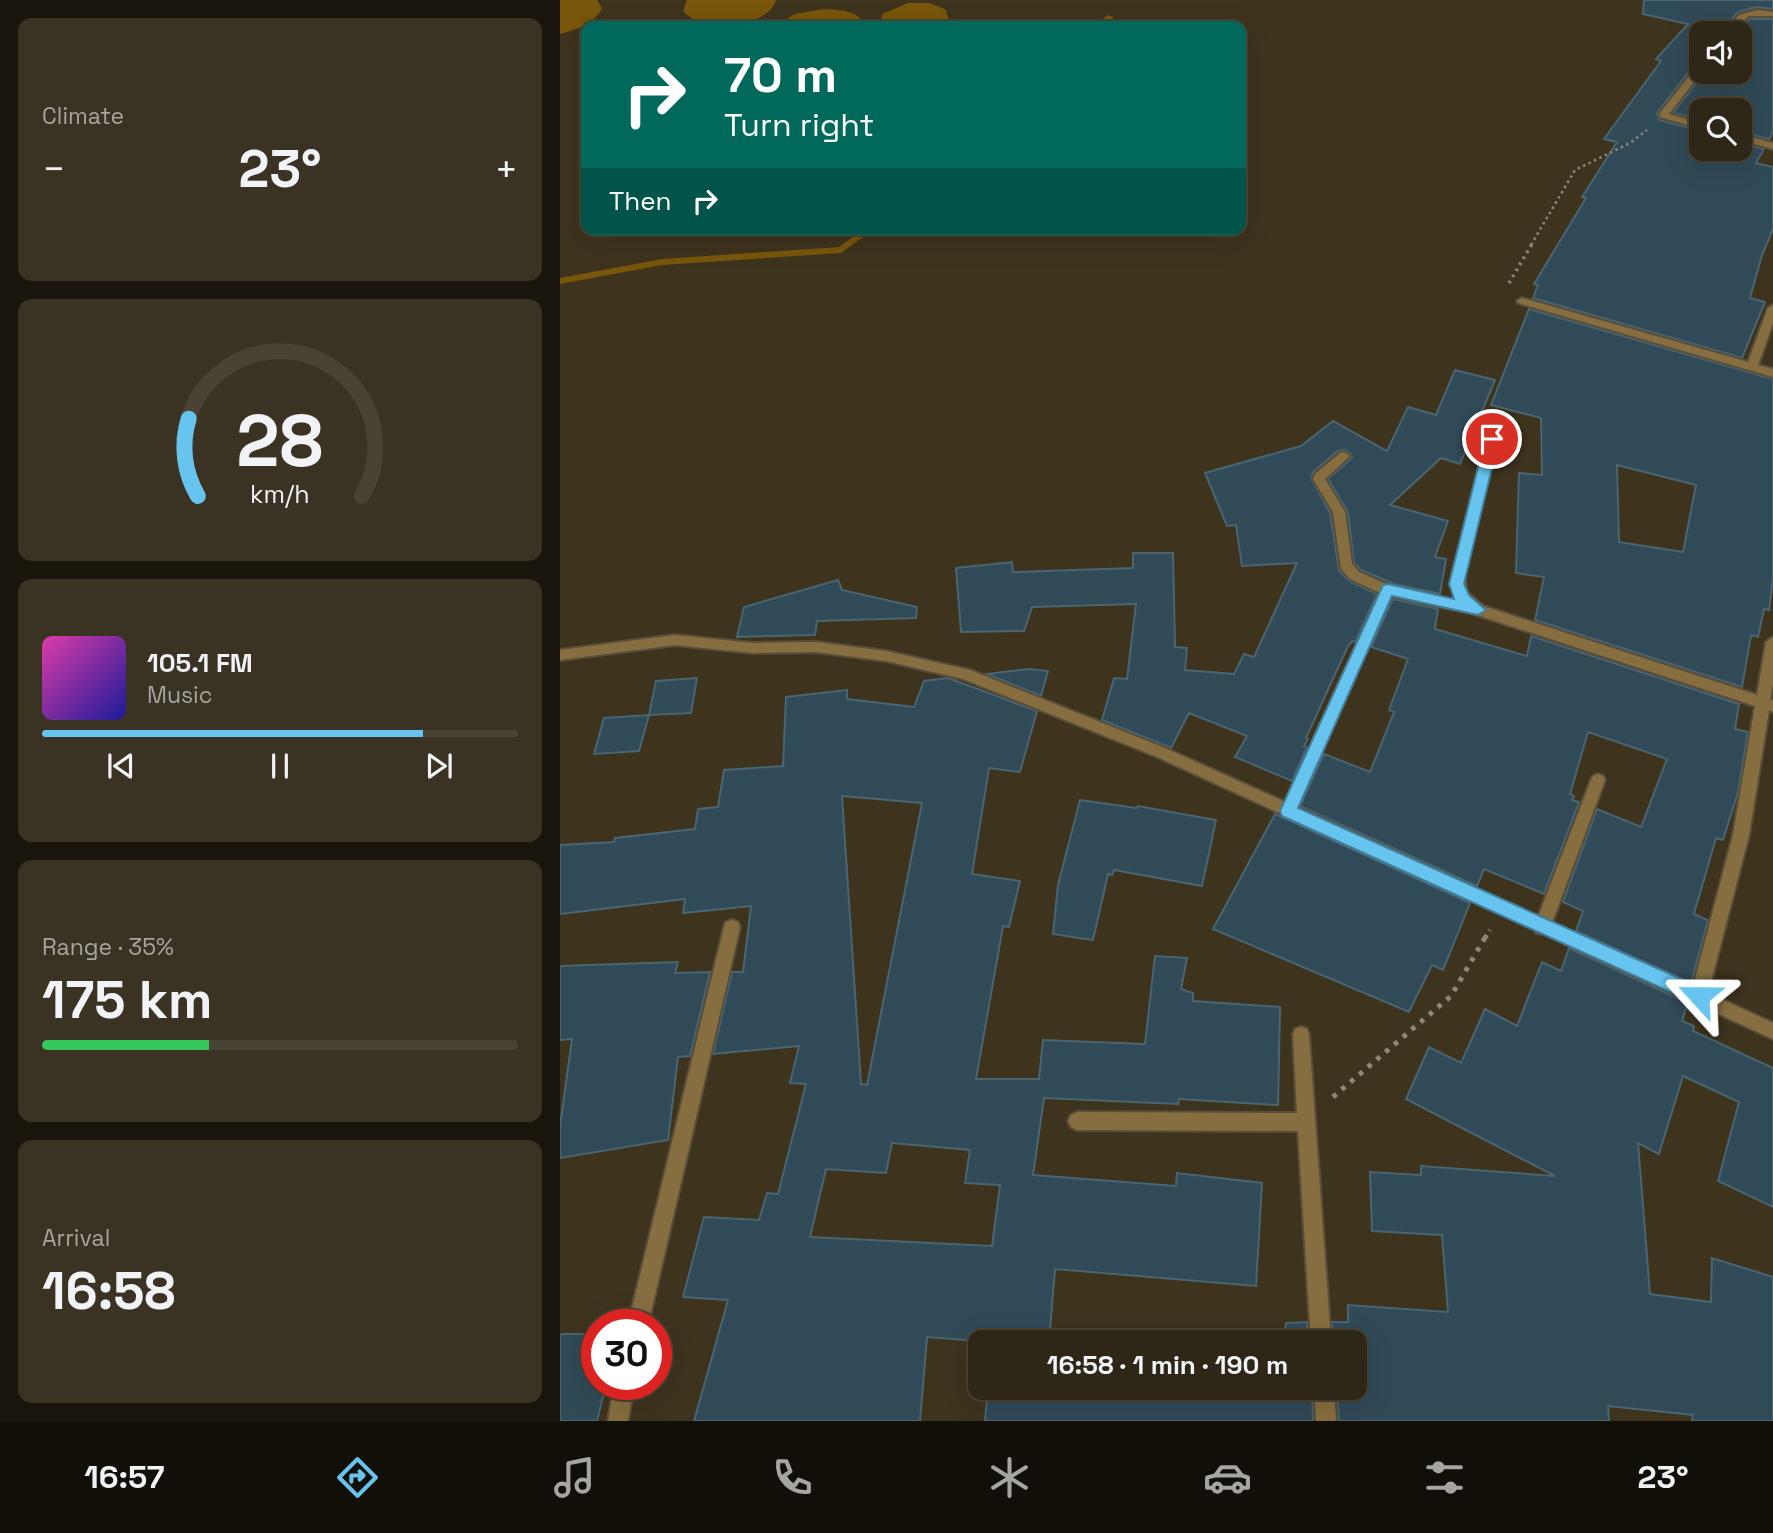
<!DOCTYPE html>
<meta charset="utf-8">
<style>
:root{--surface:#2e2616;--page:#3a3223;--text:#f1f3f6;--muted:#a7a5a1;--line:#494335;--accent:#66c4ef}
body{margin:0;font-family:"Space Grotesk",sans-serif;background:var(--page);color:var(--text);height:100vh;display:flex;flex-direction:column;font-size:26px;white-space:nowrap}
*{box-sizing:border-box;margin:0}
p{font-size:23px;color:var(--muted)}
.icon{flex:none;width:38px;height:38px;fill:none;stroke:currentColor;stroke-width:2;stroke-linecap:round;stroke-linejoin:round}
.map{position:relative;flex:1;overflow:hidden}
.details{display:flex;flex-direction:column;gap:18px;padding:18px;background:#19150c;width:560px}
.details>*{flex:none}
.top-card{position:absolute;left:21px;top:21px;width:665px;height:214px;border-radius:14px;box-shadow:0 7px 28px #0002,0 0 0 2px var(--line);background:#00695c;color:#fff;overflow:hidden}
.tools{position:absolute;left:1129px;top:21px;display:grid;gap:14px}
.tools a{display:grid;place-items:center;width:63px;height:63px;border-radius:14px;background:var(--surface);box-shadow:0 7px 28px #0002,0 0 0 2px var(--line);font-size:35px}
.speed{position:absolute;left:21px;top:1309px;display:flex;gap:14px;font-size:35px;font-weight:700;text-align:center}
.speed>*{display:grid;place-content:center;width:91px;height:91px;border-radius:50%;background:var(--surface);box-shadow:0 7px 28px #0002,0 0 0 2px var(--line);line-height:1}
.speed .limit{border:10px solid #d22;background:#fff;color:#111}
.pin{position:absolute;display:grid;place-items:center;width:60px;height:60px;color:#fff;margin:-30px;border:4px solid #fff;border-radius:50%;box-shadow:0 2px 7px #0007}
.me{position:absolute;width:77px;margin:-38px;rotate:294deg;stroke-linejoin:round;filter:drop-shadow(0 0 5px #0008)}
.turn{display:flex;align-items:center;gap:24px;height:147px;padding:0 28px;font-size:32px}
.turn .icon{width:91px;height:91px;stroke-width:2.5}
.turn b{display:block;font-size:49px;line-height:60px}
.then{display:flex;align-items:center;height:66px;padding:0 28px;background:#0003;gap:14px;font-size:26px}
.big{font-size:52px;font-weight:600;line-height:1.1}
.details .card{flex:1;display:flex;flex-direction:column;justify-content:center;gap:10px;min-width:0;padding:0 24px;border-radius:14px;background:var(--page)}
.details .dial{align-items:center;gap:0}
.dial svg{height:182px;overflow:visible;fill:none;stroke:var(--line);stroke-width:7;stroke-linecap:round;text-anchor:middle}
.dial text{fill:var(--text);stroke:none}
.song{display:flex;align-items:center;gap:21px}
.cover{width:84px;height:84px;border-radius:10px;background:linear-gradient(135deg,hsl(320 70% 55%),hsl(240 70% 35%))}
.played{height:7px;border-radius:4px;background:linear-gradient(90deg,var(--accent) 80%,var(--line) 80%)}
.keys{display:flex;justify-content:space-around;direction:ltr}
.heat{display:flex;justify-content:space-between;align-items:center;font-size:38px;direction:ltr}
.charge{height:10px;border-radius:5px;background:linear-gradient(90deg,#34c759 35%,var(--line) 0)}
.trip{position:absolute;left:408px;top:1330px;width:399px;height:70px;border-radius:14px;background:var(--surface);box-shadow:0 7px 28px #0002,0 0 0 2px var(--line);font-weight:600;line-height:70px;text-align:center}
.dock{display:flex;height:112px;justify-content:space-around;align-items:center;background:#120f09;color:var(--muted)}
.dock .icon{width:49px;height:49px}
.dock .selected{color:var(--accent)}
.dock b{font-size:32px;color:var(--text)}
main{display:flex;flex:1;min-height:0}
.map>svg:first-child{display:block}
.water{fill:#78560b}
.lines{fill:none;stroke-linecap:round;stroke-linejoin:round}
.stream{fill:#78560b;fill-rule:evenodd}
.building{fill:#314a57;stroke:#4a6572;stroke-width:2;fill-rule:evenodd}
.minor-casing{stroke:#594e3a;stroke-width:4}
.path-far3{stroke:#8f8675;stroke-width:2.5;stroke-dasharray:2.5 3.5;stroke-linecap:butt}
.path-far2{stroke:#8f8675;stroke-width:3.5;stroke-dasharray:2.5 4.5;stroke-linecap:butt}
.path-far1{stroke:#8f8675;stroke-width:4.5;stroke-dasharray:3.5 5;stroke-linecap:butt}
.path{stroke:#8f8675;stroke-width:5;stroke-dasharray:4.5 7;stroke-linecap:butt}
.minor{fill:#876e41;fill-rule:evenodd}
.route{fill:#66c4ef;stroke:#427f9b;stroke-width:2}
</style>
<main>
<section class="details">
<div class="card"><p>Climate</p>
<div class="heat"><a>−</a><b class="big">23°</b><a>+</a></div>
</div>
<div class="card dial"><svg viewBox="0 0 100 80">
<path d="M14 69A42 42 0 1 1 86 69"/>
<path d="M14 69A42 42 0 0 1 10 35" stroke="#66c4ef"/>
<text x="50" y="56" font-size="32" font-weight="700">28</text>
<text x="50" y="72" font-size="11">km/h</text>
</svg></div>
<div class="card">
<div class="song"><i class="cover"></i><div><b>105.1 FM</b><p>Music</p></div></div>
<div class="played"></div>
<div class="keys"><svg class="icon" aria-label="previous" viewBox="0 0 24 24"><path d="M18 5L8 12l10 7zM5 5v14"/></svg><svg class="icon" aria-label="pause" viewBox="0 0 24 24"><path d="M8 5v14M16 5v14"/></svg><svg class="icon" aria-label="next" viewBox="0 0 24 24"><path d="M6 5l10 7-10 7zM19 5v14"/></svg></div>
</div>
<div class="card"><p>Range · 35%</p><b class="big">175 km</b><div class="charge"></div></div>
<div class="card"><p>Arrival</p><b class="big">16:58</b></div>
</section>
<div class="map">
<svg width="1213" height="1421" viewBox="0 0 1213 1421">
<rect width="100%" height="100%" fill="#3e331d"/>
<path class="water" d="M0,0H37L42,8C34,25 17,29 0,34Z
M127,0H216C208,29 140,33 123,11Z
M348,3H369L385,9L389,19L383,26L321,25L322,14Z
M264,9C281,10 298,10 306,26H215L235,14Z"/>
<g class="lines">
<path class="stream" d="M547,15L554,17L543,26H536Z
M304,229H314L281,253L102,265L0,284V278L102,259L279,247Z"/>
</g>
<path class="building" d="M1084,0H1213V9L1196,7L1178,12L1160,33H1141V62L1136,63L1097,113L1099,120L1141,131V149H1180V143L1204,149L1196,163L1213,167V229L1202,255L1190,298L1205,302L1182,358L973,298L978,285L974,284L1026,198L1022,197L1057,142L1044,139L1101,61L1096,59L1128,24L1083,14Z
M1190,19H1213V132L1209,139L1180,132V110H1141V120L1113,113L1145,72H1180V33H1175Z
M969,309L1213,379V578L1209,610L1204,609L1198,637L1191,635L1182,687L975,620L984,577L956,573L959,473L982,475L981,418L931,405ZM1057,465L1136,485L1123,552L1059,542Z
M895,370L935,380L900,464L881,458L830,505L888,521L875,557L886,559L880,594L834,584L801,570L794,563L788,512L768,479L792,458L791,454L785,450L778,451L753,472L751,478L770,513L779,571L789,581L817,594L795,642L792,641L787,648L746,738L748,739L744,746L747,747L732,781L675,757L687,736L629,713L611,748L542,720L554,678L567,679L576,604L472,607L464,631L401,632L396,568L452,562L453,572L573,568V553H613L615,647L627,648L625,670L674,674L684,654L694,657L737,563L682,566L676,525L667,526L645,473L741,446L773,421L827,451L848,407L876,415Z
M278,580L282,590L357,607L356,618L257,621L255,635L177,637L184,607Z
M833,599L878,609L875,629L967,656L971,636L1179,704L1175,729L1188,732L1178,792L1163,840L1156,838L1134,914L1148,920L1131,983L1016,931L1023,911L1003,902L1037,809L1081,827L1107,759L1028,732L1010,794L1014,796L1012,800L1019,802L984,894L924,869L917,886L740,806L764,754L810,772L834,712L829,710L848,659L811,647Z
M469,669L488,671L481,696L427,674Z
M137,678L131,713L89,715L96,681Z
M388,678L477,711L460,772L429,768L412,874L460,881L449,927L443,926L416,1079H479L483,1040L585,1044L595,956L627,958L621,989L633,993V1001L720,1007L718,1105L619,1099L618,1104L484,1098L473,1175L616,1186L617,1173L702,1183L696,1286L495,1269L490,1330H725L726,1323L747,1322L748,1342H432L367,1337L360,1421H134L168,1300L123,1297L144,1217L199,1220L207,1193L218,1194L246,1084L230,1083L239,1046L153,1054L172,972H183L191,906L123,913L125,899L0,914V845L54,842L55,838L135,829L138,809L158,807L164,770L223,766L226,697L287,690V699L354,707L364,681ZM282,796L362,803L307,1085L301,1084ZM332,1143L410,1150L405,1183L440,1185L432,1246L250,1237L266,1169L326,1173Z
M89,715L79,751L34,754L44,718Z
M520,800L576,808L578,806L656,820L642,886L554,870L552,875L548,874L533,940L493,934L498,885Z
M715,814L910,903L883,970L872,965L849,1012L653,929Z
M1009,948L1128,1003L1122,1021L1134,1026L1133,1031L1213,1068V1207L1158,1181L1179,1102L1123,1076L1099,1154L1078,1143L1090,1294L1151,1302L1152,1258L1213,1277V1421H1132L1133,1415L1048,1406L1049,1421H779L777,1388H794V1342H773L772,1322H788V1305L888,1312L882,1235L812,1231L810,1172L861,1175V1166L995,1176L846,1099L869,1047L901,1063L925,1009L957,1026L982,962L1001,971Z
M118,962L115,973L150,972L130,1056L118,1057L108,1140L0,1158V1126L12,1039L0,1040V966Z
M0,1334H37V1384H46L37,1421H0Z
M428,1388H752L753,1421H425Z"/>
<g class="lines">
<defs>
<path id="minor" d="M1197,10L1213,12V16H1189L1171,33H1163L1179,15Z
M1141,64L1142,72L1109,114L1141,123V129L1100,117V113L1138,65Z
M1180,134L1213,143V149L1180,140Z
M962,298L1188,362L1208,308L1213,305V323L1198,365L1213,369V377L958,303L957,301Z
M932,435L938,439L904,575L907,592L923,606L1197,695L1206,642L1213,637V684L1210,700H1213V712L1209,710L1189,835L1148,993L1213,1023V1039L984,934L976,933L975,930L595,756L403,679L326,661L256,652L193,653L115,645L0,660V650L115,635L193,643L256,642L326,651L410,670L605,748L725,802L820,593L790,579L781,569L773,512L753,479L755,474L780,453L784,452L790,456L765,479L785,512L792,564L799,572L833,587L899,601L892,587V575L926,439ZM831,596L914,614L1195,706L1173,835L1133,987L992,923L1045,780L1043,776L1038,774L1033,776L1031,780L978,917L737,807Z
M172,920L178,922L180,927L88,1325H68L164,927L166,922Z
M741,1027L747,1029L749,1035L771,1342H751L738,1131L517,1130L511,1127L508,1121L511,1115L517,1112L737,1113L733,1035L735,1029Z
M54,1384H74L68,1421H48Z
M754,1388H774L776,1421H756Z"/>
</defs>
<use href="#minor" class="minor-casing"/>
<path class="path-far3" d="M971,245L1015,170L1070,143L1087,130"/>
<path class="path-far2" d="M949,283L972,244"/>
<path class="path-far1" d="M925,938L930,930"/>
<path class="path" d="M773,1097L891,996L926,936"/>
<use href="#minor" class="minor"/>
</g>
<path class="route" d="M932,435L939,439L904,584L909,595L926,610L918,615L832,596L738,808L1146,990L1148,996L1146,1002L1139,1005L722,816L720,811L823,585L828,584L894,599L889,584L925,439Z"/>
</svg>
<div class="tools">
<a><svg class="icon" aria-label="sound" viewBox="0 0 24 24"><path d="M4 9h4l5-4v14l-5-4H4zM17 9q2 3 0 6"/></svg></a>
<a><svg class="icon" aria-label="search" viewBox="0 0 24 24"><circle cx="10" cy="10" r="6"/><path d="M15 15l6 6"/></svg></a>
</div>
<div class="speed"><div class="limit">30</div></div>
<div class="pin" style="left:932px;top:439px;background:#d93025"><svg class="icon" aria-label="arrive" viewBox="0 0 24 24"><path d="M6 21V4h12l-3 4 3 4H6"/></svg></div>
<svg class="me" style="left:1139px;top:996px" viewBox="-20 -20 40 40"><path d="M0-17L14 15 0 8-14 15z" fill="#66c4ef" stroke="#fff" stroke-width="4"/></svg>
<div class="trip">16:58 · 1 min · 190 m</div>
<div class="top-card">
<div class="turn"><svg class="icon" aria-label="right" viewBox="0 0 24 24"><path d="M7 20v-9h11M14 6l5 5-5 5"/></svg><div><b>70 m</b>Turn right</div></div>
<div class="then">Then<svg class="icon" aria-label="right" viewBox="0 0 24 24"><path d="M7 20v-9h11M14 6l5 5-5 5"/></svg></div>
</div>
</div>
</main>
<nav class="dock">
<b>16:57</b>
<svg class="icon selected" aria-label="directions" viewBox="0 0 24 24"><path d="M12 3l9 9-9 9-9-9zM9 14v-3h6M13 9l2 2-2 2"/></svg>
<svg class="icon" aria-label="music" viewBox="0 0 24 24"><path d="M9 18V5l10-2v13"/><circle cx="6" cy="18" r="3"/><circle cx="16" cy="16" r="3"/></svg>
<svg class="icon" aria-label="phone" viewBox="0 0 24 24"><path d="M5 4h4l2 5-3 2q2 4 5 5l2-3 5 2v4C11 20 4 13 5 4z"/></svg>
<svg class="icon" aria-label="climate" viewBox="0 0 24 24"><path d="M12 3v18M4 7l16 10M4 17L20 7"/></svg>
<svg class="icon" aria-label="car" viewBox="0 0 24 24"><path d="M5 17H2v-5l4-1 3-4h7l3 4 3 1v5h-3M9 17h6M6 11h13"/><circle cx="7" cy="17" r="2"/><circle cx="17" cy="17" r="2"/></svg>
<svg class="icon" aria-label="filters" viewBox="0 0 24 24"><path d="M4 7h16M4 17h16"/><circle cx="9" cy="7" r="2"/><circle cx="15" cy="17" r="2"/></svg>
<b>23°</b>
</nav>
